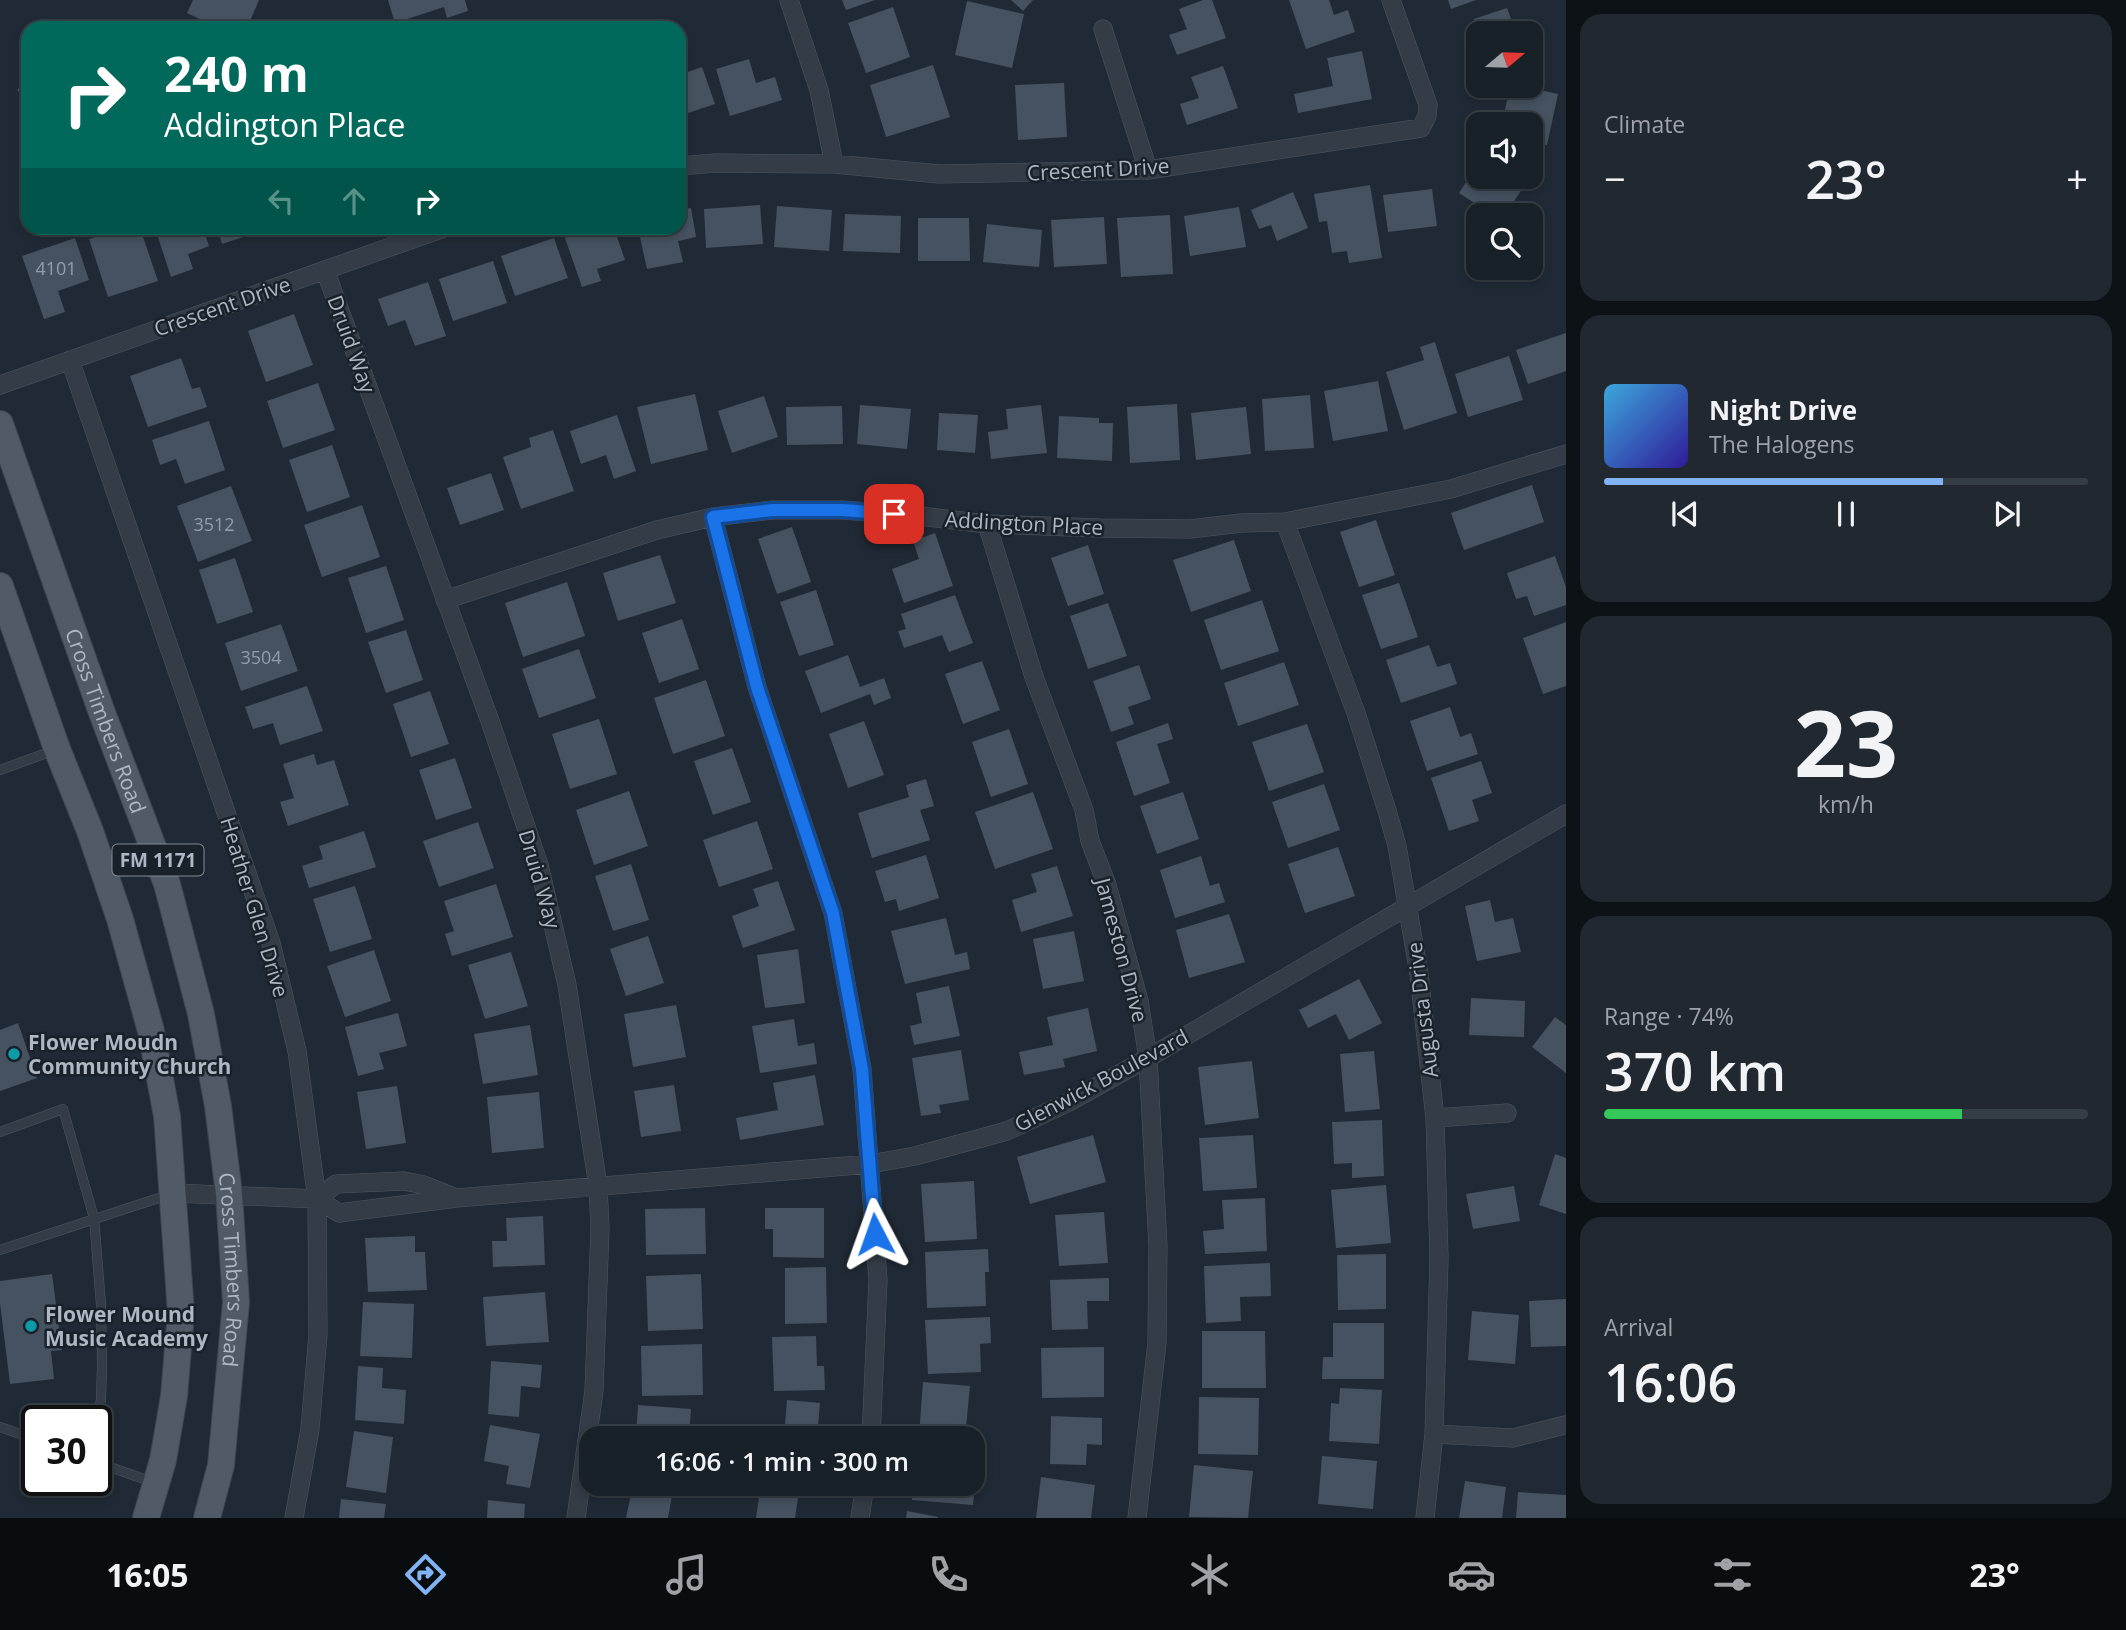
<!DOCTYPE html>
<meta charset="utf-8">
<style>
:root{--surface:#182028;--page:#212830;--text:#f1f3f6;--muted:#9fa3a8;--line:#363e45;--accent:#82b3f5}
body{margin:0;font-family:"Open Sans",sans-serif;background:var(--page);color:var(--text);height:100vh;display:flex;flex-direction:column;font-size:26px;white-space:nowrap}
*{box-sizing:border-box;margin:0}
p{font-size:23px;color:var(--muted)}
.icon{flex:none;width:38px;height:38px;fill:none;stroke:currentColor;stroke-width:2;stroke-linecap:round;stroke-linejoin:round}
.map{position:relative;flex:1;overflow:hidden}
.drawer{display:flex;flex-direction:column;gap:14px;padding:14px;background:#0d1216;width:560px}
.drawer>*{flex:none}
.hud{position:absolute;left:21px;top:21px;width:665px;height:214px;border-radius:21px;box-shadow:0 4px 10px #0003,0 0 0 2px var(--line);background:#00695c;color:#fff;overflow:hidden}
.needle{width:46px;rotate:71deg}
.tools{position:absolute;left:1466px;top:21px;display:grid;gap:14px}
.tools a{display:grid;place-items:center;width:77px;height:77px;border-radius:14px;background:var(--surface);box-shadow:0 4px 10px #0003,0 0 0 2px var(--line);font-size:35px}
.speed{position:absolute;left:21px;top:1405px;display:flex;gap:14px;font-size:35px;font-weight:700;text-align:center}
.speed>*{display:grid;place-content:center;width:91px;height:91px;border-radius:50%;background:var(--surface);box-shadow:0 4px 10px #0003,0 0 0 2px var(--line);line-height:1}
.speed .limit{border:4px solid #111;border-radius:10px;background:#fff;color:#111}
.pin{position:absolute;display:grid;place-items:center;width:60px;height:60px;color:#fff;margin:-30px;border-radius:14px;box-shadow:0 4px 10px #0006}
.me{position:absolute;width:77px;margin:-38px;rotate:356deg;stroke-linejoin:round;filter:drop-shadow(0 0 5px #0008)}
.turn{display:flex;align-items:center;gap:24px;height:147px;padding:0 28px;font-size:32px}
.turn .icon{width:91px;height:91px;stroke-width:2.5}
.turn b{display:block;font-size:49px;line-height:60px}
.lanes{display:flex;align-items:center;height:66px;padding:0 28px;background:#0003;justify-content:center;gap:35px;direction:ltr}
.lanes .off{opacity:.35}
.big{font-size:52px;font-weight:600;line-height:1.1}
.drawer .card{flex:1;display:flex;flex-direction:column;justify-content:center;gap:10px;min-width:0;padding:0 24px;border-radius:21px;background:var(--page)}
.drawer .dial{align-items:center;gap:0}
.dial b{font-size:91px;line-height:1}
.song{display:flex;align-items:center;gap:21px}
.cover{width:84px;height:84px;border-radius:10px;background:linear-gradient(135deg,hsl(200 70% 55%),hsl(250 70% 35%))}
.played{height:7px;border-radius:4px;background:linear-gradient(90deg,var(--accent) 70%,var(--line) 70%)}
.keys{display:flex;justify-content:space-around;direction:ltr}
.heat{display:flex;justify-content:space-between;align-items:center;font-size:38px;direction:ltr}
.charge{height:10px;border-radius:5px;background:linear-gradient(90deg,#34c759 74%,var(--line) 0)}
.trip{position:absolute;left:579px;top:1426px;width:406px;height:70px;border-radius:21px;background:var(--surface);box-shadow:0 4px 10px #0003,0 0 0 2px var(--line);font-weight:600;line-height:70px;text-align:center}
.tabs{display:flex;height:112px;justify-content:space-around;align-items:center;background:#0a0d10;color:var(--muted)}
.tabs .icon{width:49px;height:49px}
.tabs .current{color:var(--accent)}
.tabs b{font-size:32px;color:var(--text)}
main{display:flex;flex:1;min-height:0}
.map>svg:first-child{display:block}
.building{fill:#465260}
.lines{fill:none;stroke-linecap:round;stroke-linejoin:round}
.service-casing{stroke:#4e5762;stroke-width:10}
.minor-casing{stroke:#4e5762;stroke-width:19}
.primary-casing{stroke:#3d4550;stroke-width:28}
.service{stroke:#343c47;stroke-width:9}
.minor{stroke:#343c47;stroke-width:18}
.primary{stroke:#515b67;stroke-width:26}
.route-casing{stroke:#114b97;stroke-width:18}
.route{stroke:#1a73e8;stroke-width:12}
.culture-dot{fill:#0f9aa8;stroke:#19212b;stroke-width:2.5}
.labels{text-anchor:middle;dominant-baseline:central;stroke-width:5;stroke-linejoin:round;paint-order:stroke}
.number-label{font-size:18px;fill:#949eab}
.shield{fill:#19212b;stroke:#818a96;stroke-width:2}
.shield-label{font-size:19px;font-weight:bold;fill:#aeb7c4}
.street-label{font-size:21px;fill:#aeb7c4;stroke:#19212b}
.poi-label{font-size:21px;font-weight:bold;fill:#aeb7c4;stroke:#19212b;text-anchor:start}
</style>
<main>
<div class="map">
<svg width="1566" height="1518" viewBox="0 0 1566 1518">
<rect width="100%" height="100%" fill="#202a36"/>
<path class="building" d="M193,0H259L247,28L231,22L228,28H219L187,13Z
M388,0H465L468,11L447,18L444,7L395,23Z
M842,0H875L846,10Z
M1011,0H1033L1023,11Z
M1203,0H1212L1226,38L1177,55L1169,35L1187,29L1179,9Z
M1289,0H1329L1334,15L1348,10L1355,32L1306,49Z
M1448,0H1476L1451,9Z
M967,1L1024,14L1012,68L955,55Z
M893,7L910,57L866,73L848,23Z
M1507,8L1516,33H1479L1474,19Z
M1479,40V65L1472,67L1465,45Z
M1362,51L1372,99L1298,113L1294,94L1333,86L1327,58Z
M749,59L756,83L775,77L782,100L730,116L716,69Z
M933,65L950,117L886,137L870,85Z
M1223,66L1238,108L1187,125L1180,104L1199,98L1191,77Z
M702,67L715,104L679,116V75Z
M1531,75L1538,77L1535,89L1558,94L1547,145L1531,142V124H1502L1510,86H1531Z
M28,78V100L17,90Z
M1064,83L1067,137L1018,140L1015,85Z
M1479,162V177H1530L1505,215H1493L1459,193Z
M1370,185L1382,258L1349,263L1347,251L1332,253L1327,221L1319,222L1314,194Z
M1432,189L1437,226L1388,232L1383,195Z
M1293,192L1308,228L1277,241L1271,225L1259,229L1251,210Z
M760,205L763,244L706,248L704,209Z
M777,206L832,210L829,251L774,247Z
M1239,207L1246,247L1190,256L1184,216Z
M691,208L696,237L678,241L683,262L647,269L638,228H679V210Z
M845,214L901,216L900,253L843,251Z
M1170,215L1173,274L1121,277L1117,218Z
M1104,217L1107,264L1054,267L1051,220Z
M918,218H969L970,261H918Z
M987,224L1042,230L1039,267L983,262Z
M125,228H140L158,281L108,297L89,239Z
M155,228H203L209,246L188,254L193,269L171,277Z
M217,228H270L222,244Z
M594,228H614L625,260L597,269L601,281L582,287L565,238Z
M75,238L89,280L58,291L65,312L44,319L22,256Z
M554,238L568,278L515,296L501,256Z
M493,261L507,303L453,321L439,279Z
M428,282L446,336L415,346L405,320L388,326L378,299Z
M294,314L313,365L266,382L248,331Z
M1566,333V371L1528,384L1516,350Z
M1435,342L1457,413L1404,430L1386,372L1424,360L1420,347Z
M1509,356L1523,400L1468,417L1455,374Z
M181,358L192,389L200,387L207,407L148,427L130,376Z
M1378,381L1388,431L1333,441L1324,391Z
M318,383L335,430L283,448L267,401Z
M695,394L708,450L651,464L637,407Z
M1310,395L1314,448L1265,451L1262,399Z
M764,396L778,437L732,453L718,411Z
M1177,404L1180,460L1130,463L1127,407Z
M860,405L911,409L907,449L857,444Z
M1041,405L1047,453L991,459L988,432L1008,429L1006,409Z
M842,406L843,444L787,445L786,407Z
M1246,407L1251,454L1196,460L1191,413Z
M939,413L978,415L975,453L937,450Z
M617,415L636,471L614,479L606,455L581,464L570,431Z
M1059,416L1099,418V423H1113L1112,461L1057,458Z
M209,421L225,470L185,484L176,459L160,465L152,440Z
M553,430L574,491L521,509L503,457L531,447L529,438Z
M332,445L350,497L307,512L289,460Z
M491,473L504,510L460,525L447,488Z
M1532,485L1544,522L1464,550L1451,513Z
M231,486L252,541L198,562L177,506Z
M362,505L380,557L322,577L304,525Z
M1376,520L1395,575L1359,587L1340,532Z
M792,527L811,582L777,594L758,539Z
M935,533L953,586L904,603L892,569L919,559L913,541Z
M1234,540L1251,591L1191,612L1173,560Z
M1088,545L1104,594L1068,606L1051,558Z
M660,555L676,603L618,621L603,573Z
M1555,556L1566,587V605L1534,616L1527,596L1516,599L1507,573Z
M235,558L253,612L217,624L199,570Z
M386,566L404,620L366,633L348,578Z
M567,582L585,636L523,657L505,603Z
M1399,583L1418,637L1381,649L1362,595Z
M816,590L834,645L799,656L780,602Z
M955,595L973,643L949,652L942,635L904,648L898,631L906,629L901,614Z
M1262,600L1279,651L1221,670L1204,620Z
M1108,603L1127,656L1088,669L1070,616Z
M682,619L699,669L659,683L642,633Z
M1566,622V686L1543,694L1523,638Z
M281,624L298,671L241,691L225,643Z
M406,630L423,680L386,693L368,642Z
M1429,645L1437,667L1450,663L1457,684L1401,703L1386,660Z
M579,649L596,698L539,718L522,669Z
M848,655L860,687L884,678L891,698L874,705L870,694L821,713L805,671Z
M982,661L1000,710L963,724L945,674Z
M1284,662L1299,705L1238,726L1224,683Z
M1139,665L1151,699L1128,707L1134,724L1111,732L1093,681Z
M706,680L725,736L673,754L654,698Z
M307,686L323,731L280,745L273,723L253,729L245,707Z
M430,691L449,744L411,757L393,704Z
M1450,707L1460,737L1471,733L1478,754L1427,771L1410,721Z
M599,719L617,774L570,789L552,734Z
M864,721L884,775L848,788L829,734Z
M1168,723L1173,739L1157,744L1170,783L1134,796L1116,742Z
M1307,724L1324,772L1269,791L1252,742Z
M1009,729L1028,784L991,797L972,742Z
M732,748L751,802L713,815L694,761Z
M314,754L317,765L334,760L349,805L288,826L280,802L294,798L283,764Z
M455,758L472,808L436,820L419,770Z
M1481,761L1492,793L1472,800L1479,821L1449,831L1431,778Z
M926,779L934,806L920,810L930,840L872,858L858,813L909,797L906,785Z
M1324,784L1340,830L1288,848L1272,802Z
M629,791L648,846L594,865L576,810Z
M1033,792L1053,849L995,869L975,812Z
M1183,792L1199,839L1157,854L1140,806Z
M757,821L773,869L719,887L703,840Z
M478,822L494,868L439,887L423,841Z
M364,831L376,867L309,888L302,866L323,859L319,846Z
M1338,847L1355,896L1305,913L1288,864Z
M926,855L939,898L899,911L896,899L885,902L875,871Z
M1201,856L1210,886L1219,883L1225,902L1175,918L1160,870Z
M631,864L649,920L613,931L595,876Z
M1057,866L1073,916L1021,932L1012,900L1037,892L1031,874Z
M778,881L795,930L743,948L732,916L759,906L753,889Z
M496,884L513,937L452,956L445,934L454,931L444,901Z
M355,886L372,939L330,952L313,899Z
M1490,900L1495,922L1513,918L1521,952L1477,961L1465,906Z
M1229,914L1245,962L1189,978L1176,930Z
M946,918L955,955L967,952L970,969L905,984L891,931Z
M1074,931L1084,981L1043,989L1033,939Z
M648,936L664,983L626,996L610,949Z
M798,949L805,1003L765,1008L757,955Z
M374,950L391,1001L345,1017L327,966Z
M511,952L528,1006L485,1019L468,965Z
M1359,979L1382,1023L1349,1040L1336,1014L1308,1028L1299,1010Z
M949,986L960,1036L914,1045L910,1026L922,1023L916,993Z
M1471,998L1525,1001L1524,1037L1469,1035Z
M676,1005L686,1057L633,1067L624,1014Z
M1088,1008L1097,1051L1063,1059L1065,1067L1024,1075L1019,1052L1053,1045L1047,1017Z
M398,1013L407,1046L379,1053L384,1069L358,1076L345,1027Z
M1555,1017L1566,1025V1073L1532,1047Z
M794,1019L798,1046L814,1043L817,1064L760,1073L752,1026Z
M18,1023L37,1078L0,1091V1030Z
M530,1025L538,1075L483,1084L474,1034Z
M961,1050L969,1100L939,1105L941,1113L921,1116L912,1058Z
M1374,1051L1380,1109L1345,1112L1340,1054Z
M1252,1061L1259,1118L1205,1125L1198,1067Z
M815,1075L824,1125L740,1140L736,1118L778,1110L773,1083Z
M674,1085L681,1131L641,1137L634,1091Z
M397,1086L406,1143L366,1149L357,1092Z
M539,1092L544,1148L492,1153L487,1097Z
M1382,1120L1384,1176L1352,1178V1163L1334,1164L1332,1122Z
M1093,1135L1106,1182L1030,1204L1017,1157Z
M1253,1135L1257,1188L1203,1191L1199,1138Z
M1555,1154L1566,1158V1214L1539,1205Z
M974,1181L977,1239L925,1242L921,1184Z
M1386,1185L1391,1243L1336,1248L1331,1190Z
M1514,1186L1520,1221L1473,1229L1466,1194Z
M1265,1198L1267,1251L1205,1254L1203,1231L1224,1229L1222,1200Z
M705,1208L706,1254L646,1255L645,1209Z
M765,1208H824V1258L773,1257V1229H765Z
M1104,1212L1108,1263L1059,1266L1055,1215Z
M543,1216L545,1265L493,1267L492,1241H507L506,1218Z
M415,1236V1252H425L427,1290L368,1292L365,1238Z
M988,1249L989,1272H985L986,1306L927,1308L925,1252Z
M1386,1254V1309L1338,1310L1337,1255Z
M1270,1263L1271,1296L1240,1297L1241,1321L1206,1323L1204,1266Z
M826,1267L827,1323L785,1324V1268Z
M52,1274L62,1350L51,1351L54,1379L10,1384L0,1303V1281Z
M701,1274L703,1329L648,1331L646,1276Z
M1109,1278V1301H1087L1088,1329L1052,1330L1050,1280Z
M545,1292L549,1342L486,1346L483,1297Z
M1566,1299V1346L1531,1347L1529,1301Z
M363,1302L414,1304L412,1358L360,1356Z
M1472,1311L1519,1315L1515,1364L1468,1360Z
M990,1317L991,1343L980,1344L981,1372L928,1374L925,1320Z
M1333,1323H1384V1379H1322L1323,1357H1333Z
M1202,1331H1265L1266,1388H1202Z
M816,1336L817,1366H824L825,1390L774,1391L772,1337Z
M702,1344L703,1395L642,1396L641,1346Z
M1104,1347V1397L1042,1398L1041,1348Z
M491,1361L542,1365L540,1388L521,1386L519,1417L488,1414Z
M358,1366L383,1368L382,1388L406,1390L404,1424L355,1420Z
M923,1382L970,1386L965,1438L919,1436Z
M1340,1388L1382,1390L1379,1444L1329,1441L1331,1403L1339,1404Z
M1199,1397L1259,1398L1258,1455L1198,1454Z
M787,1400L820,1403L817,1438H784Z
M638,1405L691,1409L689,1438H636Z
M1051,1416L1102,1418V1445L1087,1444L1086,1465L1050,1464Z
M490,1425L540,1434L530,1488L506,1484L509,1466L484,1461Z
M354,1431L393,1437L386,1493L346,1487Z
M1322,1456L1377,1461L1373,1509L1318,1504Z
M1194,1465L1253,1471L1248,1518L1189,1517Z
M1041,1477L1095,1485L1091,1518H1036Z
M1465,1481L1506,1487L1502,1518H1459Z
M633,1484H674L668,1518H626Z
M761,1484H800L795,1518H756Z
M913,1484H975L973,1505L912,1500Z
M1518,1492L1566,1495V1518H1516Z
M341,1499L386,1504L384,1518H339Z
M488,1500L525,1504L524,1518H487Z
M907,1511L938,1517V1518H906Z"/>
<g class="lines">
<defs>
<path id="service" d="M0,770L55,750
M0,1132L63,1109L94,1218L101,1305L102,1366L101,1399L96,1431
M0,1250L171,1194
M0,1427L37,1440
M96,1462L155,1483"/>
<path id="minor" d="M789,0L819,90L834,164
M1103,29L1148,170
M679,166L716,163L834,164L939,174L1148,170L1421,128L1427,116L1428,105L1391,0
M325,270L490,721L539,865L567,985L598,1186L600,1228L594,1391L576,1518
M70,360L271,943L297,1051L317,1199L318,1334L310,1429L294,1518
M0,385L444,228
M713,517L757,687L833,913L862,1069L878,1280L871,1438
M1285,522L1356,713L1388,814L1397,846L1419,974L1435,1118L1439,1258L1434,1434L1425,1518
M987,524L1034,677L1084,810L1090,841L1107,885L1139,1001L1148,1058L1158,1246L1157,1343L1137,1518
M445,600L657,530L713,517L772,510H843L920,516L987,524L1100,528L1190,529L1241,523L1285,522L1451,489L1566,454
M1435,1118L1507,1113
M174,1193L317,1199L339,1213L457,1198L870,1164L915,1156L1007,1131L1069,1102L1148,1058L1566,814
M317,1199L336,1184L404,1181L424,1185L454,1197
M1434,1434L1513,1438L1565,1425
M860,1518L865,1484"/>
<g id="primary">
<path id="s1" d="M0,424L101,710L167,884L201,1014L218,1106L229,1194L236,1302L221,1465L207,1518"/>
<path d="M0,586L57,749L90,831L120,919L151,1031L167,1116L181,1313L174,1396L163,1460L146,1518"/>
</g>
</defs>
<use href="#service" class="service-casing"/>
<use href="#minor" class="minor-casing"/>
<use href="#primary" class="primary-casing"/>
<use href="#service" class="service"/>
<use href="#minor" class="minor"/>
<use href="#primary" class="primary"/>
</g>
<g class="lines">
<defs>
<path id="route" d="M875,1234L862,1069L833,913L757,687L713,517L772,510H843L894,514"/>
</defs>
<use href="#route" class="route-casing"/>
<use href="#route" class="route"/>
</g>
<g class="culture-dot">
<circle cx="14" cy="1054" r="7"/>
<circle cx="31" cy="1326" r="7"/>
</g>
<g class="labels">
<g class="number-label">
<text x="56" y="268">4101</text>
<text x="214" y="524">3512</text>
<text x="261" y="657">3504</text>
</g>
<rect class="shield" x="112.5" y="844.5" width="91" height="31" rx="5"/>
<g class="shield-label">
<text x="158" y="860">FM 1171</text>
</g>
<g class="street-label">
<text transform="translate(1098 169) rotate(-3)">Crescent Drive</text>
<text transform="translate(222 306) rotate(-19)">Crescent Drive</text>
<text transform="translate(352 344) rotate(70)">Druid Way</text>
<text transform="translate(1024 523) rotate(3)">Addington Place</text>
<text stroke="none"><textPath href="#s1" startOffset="315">Cross Timbers Road</textPath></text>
<text transform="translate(540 879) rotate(74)">Druid Way</text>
<text transform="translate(255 907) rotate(73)">Heather Glen Drive</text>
<text transform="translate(1122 950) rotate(75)">Jameston Drive</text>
<text transform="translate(1422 1010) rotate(-97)">Augusta Drive</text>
<text transform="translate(1101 1080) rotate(-28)">Glenwick Boulevard</text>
<text stroke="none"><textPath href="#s1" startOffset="882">Cross Timbers Road</textPath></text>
</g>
<g class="poi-label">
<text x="28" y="1042">Flower Moudn<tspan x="28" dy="24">Community Church</tspan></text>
<text x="45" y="1314">Flower Mound<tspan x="45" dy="24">Music Academy</tspan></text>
</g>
</g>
</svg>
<div class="tools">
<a><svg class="needle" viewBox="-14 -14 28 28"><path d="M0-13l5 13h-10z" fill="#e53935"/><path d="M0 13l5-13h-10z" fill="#9fa3a8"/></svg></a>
<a><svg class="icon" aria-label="sound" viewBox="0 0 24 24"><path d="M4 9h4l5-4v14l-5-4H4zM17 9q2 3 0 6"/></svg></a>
<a><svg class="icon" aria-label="search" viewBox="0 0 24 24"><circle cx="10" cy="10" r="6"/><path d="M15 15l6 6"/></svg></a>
</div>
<div class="speed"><div class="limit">30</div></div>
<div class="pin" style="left:894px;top:514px;background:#d93025"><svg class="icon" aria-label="arrive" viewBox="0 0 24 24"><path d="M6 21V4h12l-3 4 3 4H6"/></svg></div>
<svg class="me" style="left:875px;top:1234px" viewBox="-20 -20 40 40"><path d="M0-17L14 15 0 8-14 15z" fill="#1a73e8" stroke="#fff" stroke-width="4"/></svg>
<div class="trip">16:06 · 1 min · 300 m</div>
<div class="hud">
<div class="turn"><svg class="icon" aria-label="right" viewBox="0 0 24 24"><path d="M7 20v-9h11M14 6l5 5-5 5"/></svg><div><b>240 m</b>Addington Place</div></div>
<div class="lanes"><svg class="icon off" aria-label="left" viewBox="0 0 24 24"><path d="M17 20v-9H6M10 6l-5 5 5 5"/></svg><svg class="icon off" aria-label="ahead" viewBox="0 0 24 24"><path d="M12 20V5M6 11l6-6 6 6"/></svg><svg class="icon" aria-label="right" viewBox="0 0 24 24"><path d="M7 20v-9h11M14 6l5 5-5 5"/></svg></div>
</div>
</div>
<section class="drawer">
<div class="card"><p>Climate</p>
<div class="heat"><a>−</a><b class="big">23°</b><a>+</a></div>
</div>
<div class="card">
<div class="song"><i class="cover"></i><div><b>Night Drive</b><p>The Halogens</p></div></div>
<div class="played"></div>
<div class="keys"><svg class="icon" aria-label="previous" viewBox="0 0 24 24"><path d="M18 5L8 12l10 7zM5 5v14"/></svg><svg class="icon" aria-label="pause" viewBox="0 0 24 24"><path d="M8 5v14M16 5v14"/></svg><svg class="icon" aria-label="next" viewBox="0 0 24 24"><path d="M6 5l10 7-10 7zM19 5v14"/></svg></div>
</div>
<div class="card dial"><b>23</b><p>km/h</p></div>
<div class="card"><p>Range · 74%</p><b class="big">370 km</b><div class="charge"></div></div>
<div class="card"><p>Arrival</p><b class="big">16:06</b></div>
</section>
</main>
<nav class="tabs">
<b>16:05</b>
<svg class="icon current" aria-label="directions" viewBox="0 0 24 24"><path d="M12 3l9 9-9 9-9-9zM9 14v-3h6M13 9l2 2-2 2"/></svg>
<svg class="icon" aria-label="music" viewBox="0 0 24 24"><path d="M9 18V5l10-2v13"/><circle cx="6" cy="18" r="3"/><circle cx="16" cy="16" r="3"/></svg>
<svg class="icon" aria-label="phone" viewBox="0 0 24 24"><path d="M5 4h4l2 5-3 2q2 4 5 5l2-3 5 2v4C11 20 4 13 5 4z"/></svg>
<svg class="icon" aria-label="climate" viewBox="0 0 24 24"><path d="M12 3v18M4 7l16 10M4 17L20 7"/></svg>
<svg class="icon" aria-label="car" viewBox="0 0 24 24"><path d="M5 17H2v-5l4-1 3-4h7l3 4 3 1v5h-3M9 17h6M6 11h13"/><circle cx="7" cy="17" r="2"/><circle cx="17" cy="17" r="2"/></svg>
<svg class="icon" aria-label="filters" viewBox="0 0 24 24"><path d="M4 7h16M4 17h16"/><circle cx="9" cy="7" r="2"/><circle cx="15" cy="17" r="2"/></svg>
<b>23°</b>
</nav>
